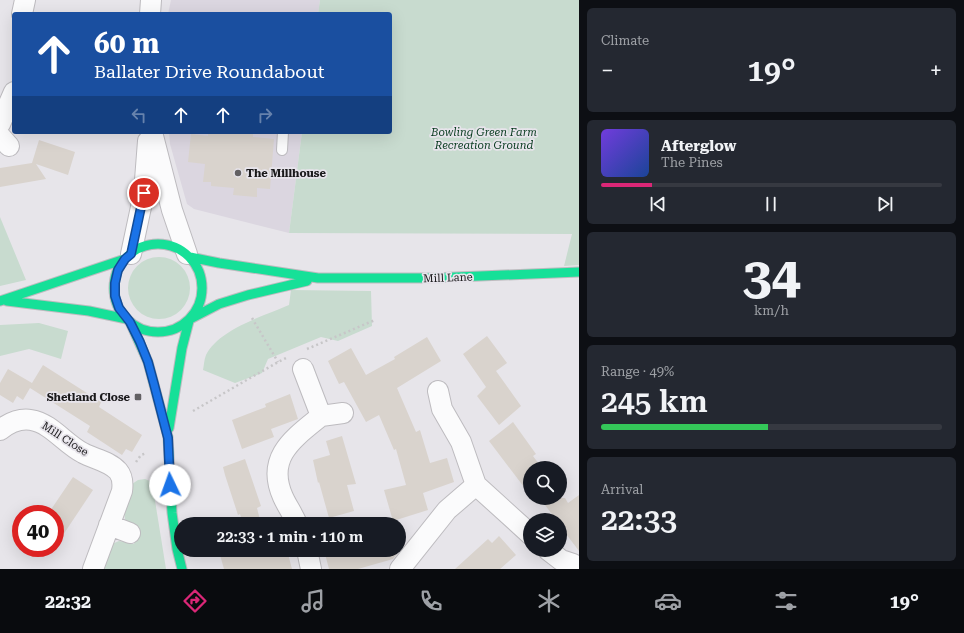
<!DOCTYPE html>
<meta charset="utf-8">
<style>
:root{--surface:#171b24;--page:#242831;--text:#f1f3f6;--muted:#9ea1a6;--line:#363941;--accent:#db2777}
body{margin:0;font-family:"Roboto Serif",serif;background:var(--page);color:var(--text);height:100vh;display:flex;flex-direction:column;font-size:15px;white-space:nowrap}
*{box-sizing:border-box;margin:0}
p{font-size:13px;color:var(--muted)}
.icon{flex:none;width:22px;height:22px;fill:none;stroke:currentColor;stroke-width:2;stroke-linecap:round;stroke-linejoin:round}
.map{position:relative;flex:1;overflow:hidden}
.sheet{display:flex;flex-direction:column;gap:8px;padding:8px;background:#0d0f14;width:385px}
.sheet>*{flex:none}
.hud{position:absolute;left:12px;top:12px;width:380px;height:122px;border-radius:4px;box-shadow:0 4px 16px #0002;background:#1a4fa0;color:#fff;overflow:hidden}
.fabs{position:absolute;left:523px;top:461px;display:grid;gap:8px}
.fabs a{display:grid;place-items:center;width:44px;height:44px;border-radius:50%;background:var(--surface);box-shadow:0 4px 16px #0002;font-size:20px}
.speed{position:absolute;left:12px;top:505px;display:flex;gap:8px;font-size:20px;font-weight:700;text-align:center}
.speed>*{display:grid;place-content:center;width:52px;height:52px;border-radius:50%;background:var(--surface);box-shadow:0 4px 16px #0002;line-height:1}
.speed .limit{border:6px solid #d22;background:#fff;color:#111}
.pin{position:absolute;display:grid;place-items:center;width:34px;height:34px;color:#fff;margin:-17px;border:2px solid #fff;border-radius:50%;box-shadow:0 1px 4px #0007}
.me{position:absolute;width:44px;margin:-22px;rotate:357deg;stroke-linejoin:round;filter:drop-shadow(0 0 3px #0008)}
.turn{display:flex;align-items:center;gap:14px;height:84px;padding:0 16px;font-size:18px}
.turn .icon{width:52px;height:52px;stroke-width:2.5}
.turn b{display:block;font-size:28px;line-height:34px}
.lanes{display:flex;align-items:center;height:38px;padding:0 16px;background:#0003;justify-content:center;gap:20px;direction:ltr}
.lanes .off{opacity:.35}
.big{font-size:30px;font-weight:600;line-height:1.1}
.sheet .tile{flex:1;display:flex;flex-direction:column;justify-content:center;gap:6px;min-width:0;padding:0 14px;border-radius:6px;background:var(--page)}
.sheet .dial{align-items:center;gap:0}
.dial b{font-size:52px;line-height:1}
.song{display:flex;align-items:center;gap:12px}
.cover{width:48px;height:48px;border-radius:6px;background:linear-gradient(135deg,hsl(260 70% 55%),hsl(220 70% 35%))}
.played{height:4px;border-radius:2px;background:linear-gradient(90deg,var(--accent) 15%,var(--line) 15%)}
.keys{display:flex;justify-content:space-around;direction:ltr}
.heat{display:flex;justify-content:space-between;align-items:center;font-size:22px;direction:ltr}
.charge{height:6px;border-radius:3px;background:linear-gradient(90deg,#34c759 49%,var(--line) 0)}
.trip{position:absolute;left:174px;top:517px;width:232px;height:40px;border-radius:20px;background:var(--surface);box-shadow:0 4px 16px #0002;font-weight:600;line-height:40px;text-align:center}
.tabs{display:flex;height:64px;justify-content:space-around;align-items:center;background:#090b0e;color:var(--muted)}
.tabs .icon{width:28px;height:28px}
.tabs .selected{color:var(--accent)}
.tabs b{font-size:18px;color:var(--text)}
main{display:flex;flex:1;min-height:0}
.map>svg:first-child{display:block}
.built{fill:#dbd6e0}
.green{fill:#c8dbcf}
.building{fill:#d9d3cd}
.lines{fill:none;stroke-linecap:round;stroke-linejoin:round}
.lane-casing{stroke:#bdbbbf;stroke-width:12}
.street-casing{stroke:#bdbbbf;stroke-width:22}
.fast-casing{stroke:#bdbbbf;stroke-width:11}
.path{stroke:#c7c6c8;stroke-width:2.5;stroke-dasharray:2 3;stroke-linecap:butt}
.lane{stroke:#fbfbfc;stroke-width:10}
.street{stroke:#fbfbfc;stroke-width:20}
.fast{stroke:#16e098;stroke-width:9}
.route-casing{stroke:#114b97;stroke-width:10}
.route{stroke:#1a73e8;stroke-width:7}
.poi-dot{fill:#626063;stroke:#e7e4eb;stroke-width:1.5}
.labels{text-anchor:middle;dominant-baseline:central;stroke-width:3.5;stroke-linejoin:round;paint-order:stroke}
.park-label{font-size:11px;font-style:italic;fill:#083b1f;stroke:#e7e4eb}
.poi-label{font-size:11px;font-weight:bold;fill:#1a191b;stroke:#e7e4eb;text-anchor:start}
.street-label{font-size:11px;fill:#1a191b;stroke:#e7e4eb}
</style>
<main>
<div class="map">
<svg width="579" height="569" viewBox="0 0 579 569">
<rect width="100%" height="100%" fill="#e7e5ea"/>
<path class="built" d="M171,0H320L318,14H168Z
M169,132H302L289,233L194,209L187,204L170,144Z"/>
<path class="green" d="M320,0H579V265L564,266L572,234L289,233L302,132H390V14H318Z
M0,217L26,280L0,286Z
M128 288a31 31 0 1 1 62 0a31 31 0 1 1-62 0Z
M291,290L371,291L372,326L338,341L321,337L268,359L262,373L235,383L203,370C204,365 204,360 206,355C219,329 264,316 289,305Z
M39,323L68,331L61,359L29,349L0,356V325Z
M145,479L152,482L166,569H102L112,544L119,541L134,544L140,528L128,524L125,519L124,512L130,499L132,484L138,480Z"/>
<path class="building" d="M214,132H253V137L274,139L270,189L257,188V197L233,195L234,188L211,186V182H203L205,164L188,162L191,134L208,136V133L214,134Z
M39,140L75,152L68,175L36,164L46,179L0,187V168L32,163Z
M487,336L507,363L496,371L521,406L499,425L477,396L486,387L463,354Z
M427,337L441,361L397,388L416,432L420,430L430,463L447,458L454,482L423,493L428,510L393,521L384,490L406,485L396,449L394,450L379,415L366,422L344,382L339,384L328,361L351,348L366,375L395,359L394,357Z
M43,365L101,402L99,407L142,435L132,452L126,449L122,455L87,432L90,426L30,388L23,400L17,396L13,403L0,395V383L8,369L32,383Z
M290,394L298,419L271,429L274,437L242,449L232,420L266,407L265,404Z
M513,422L536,454L533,456L542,468H530V495L489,441Z
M342,436L356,484L347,485L354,511L329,518L319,482L318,483L313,460L330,455L326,441Z
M245,459L261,506L257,508L261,524H243L240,514L238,515L225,475L223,467Z
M73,477L93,490L55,547V514H48Z
M579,495V551L560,526V520H556L540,498H565L568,503Z
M499,536L516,555L500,569H455L488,539L492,543Z
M237,550H287L292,569H224L220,555Z
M324,550H400L393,559L358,569H329Z"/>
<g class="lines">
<defs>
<path id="lane" d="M282,150L283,132"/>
<path id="street" d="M22,14L25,0
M150,14L151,0
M0,124L14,92
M152,132L172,210L187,254
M0,136L9,146
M131,254L144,193L148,141
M303,369L321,416L343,413
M438,391L442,409L461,442L476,485L530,534
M0,430C9,423 19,418 31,420C51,423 65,444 83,453C94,459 109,461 118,471C123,477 123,484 122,491L93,569
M297,524C293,514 287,506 283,497C265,457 294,438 321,416
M109,525L130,533
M307,550L311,569
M548,550L561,560L573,564
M400,569L447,510L476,485"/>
<path id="fast" d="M114 288a44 44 0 1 1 88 0a44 44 0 1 1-88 0Z
M190,257L219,263L318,278H432L579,272
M0,301L125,259
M7,301L89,311L127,319
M192,318L219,304L248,295L307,281
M130,322L148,362L168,437L172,513L177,549L182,569
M169,428L182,348L189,321"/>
</defs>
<use href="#lane" class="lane-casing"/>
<use href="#street" class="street-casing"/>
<use href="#fast" class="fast-casing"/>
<path class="path" d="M252,318L278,362
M307,349L375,320
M193,411L278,362L286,358
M136,462L141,455L147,453"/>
<use href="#lane" class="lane"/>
<use href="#street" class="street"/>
<use href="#fast" class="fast"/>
</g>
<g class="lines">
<defs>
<path id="route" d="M144,193L131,254L125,259L118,270L115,283V296L119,308L130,322L140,342L148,362L154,384L168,438L170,485"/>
</defs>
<use href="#route" class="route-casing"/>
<use href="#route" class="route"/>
</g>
<g class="poi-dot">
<circle cx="238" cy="173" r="4"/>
<rect x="134" y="393" width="8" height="8" rx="2"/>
</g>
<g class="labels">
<g class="park-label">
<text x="484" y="132">Bowling Green Farm<tspan x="484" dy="13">Recreation Ground</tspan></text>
</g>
<g class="poi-label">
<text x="246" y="173">The Millhouse</text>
<text x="130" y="397" text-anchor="end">Shetland Close</text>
</g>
<g class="street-label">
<text transform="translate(448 278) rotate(-2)">Mill Lane</text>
<text transform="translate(65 439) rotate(33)">Mill Close</text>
</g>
</g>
</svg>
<div class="fabs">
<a><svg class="icon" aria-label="search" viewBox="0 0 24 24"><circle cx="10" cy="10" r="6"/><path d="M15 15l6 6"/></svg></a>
<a><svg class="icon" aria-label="layers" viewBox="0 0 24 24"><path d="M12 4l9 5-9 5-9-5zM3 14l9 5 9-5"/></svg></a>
</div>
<div class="speed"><div class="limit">40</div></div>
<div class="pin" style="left:144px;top:193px;background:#d93025"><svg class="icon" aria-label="arrive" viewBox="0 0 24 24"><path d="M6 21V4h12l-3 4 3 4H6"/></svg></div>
<svg class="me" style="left:170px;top:485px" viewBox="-20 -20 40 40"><circle r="19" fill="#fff"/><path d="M0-13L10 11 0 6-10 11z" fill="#1a73e8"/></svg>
<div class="trip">22:33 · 1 min · 110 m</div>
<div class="hud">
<div class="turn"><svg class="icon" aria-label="ahead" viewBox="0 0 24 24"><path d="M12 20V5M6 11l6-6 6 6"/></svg><div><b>60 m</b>Ballater Drive Roundabout</div></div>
<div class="lanes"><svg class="icon off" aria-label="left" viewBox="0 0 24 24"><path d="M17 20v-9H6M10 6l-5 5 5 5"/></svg><svg class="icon" aria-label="ahead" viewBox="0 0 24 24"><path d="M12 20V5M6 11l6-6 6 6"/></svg><svg class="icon" aria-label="ahead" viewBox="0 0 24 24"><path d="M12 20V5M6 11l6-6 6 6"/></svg><svg class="icon off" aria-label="right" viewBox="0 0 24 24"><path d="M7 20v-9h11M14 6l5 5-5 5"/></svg></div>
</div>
</div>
<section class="sheet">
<div class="tile"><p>Climate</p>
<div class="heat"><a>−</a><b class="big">19°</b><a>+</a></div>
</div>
<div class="tile">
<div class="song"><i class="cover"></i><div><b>Afterglow</b><p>The Pines</p></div></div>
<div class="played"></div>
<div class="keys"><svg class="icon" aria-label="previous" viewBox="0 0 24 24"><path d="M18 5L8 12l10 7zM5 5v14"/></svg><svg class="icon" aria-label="pause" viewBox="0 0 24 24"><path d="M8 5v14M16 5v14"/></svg><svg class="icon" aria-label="next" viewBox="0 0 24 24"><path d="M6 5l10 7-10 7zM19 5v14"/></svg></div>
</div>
<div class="tile dial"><b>34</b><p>km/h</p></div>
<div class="tile"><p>Range · 49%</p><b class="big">245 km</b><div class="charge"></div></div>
<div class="tile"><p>Arrival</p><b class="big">22:33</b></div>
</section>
</main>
<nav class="tabs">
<b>22:32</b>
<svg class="icon selected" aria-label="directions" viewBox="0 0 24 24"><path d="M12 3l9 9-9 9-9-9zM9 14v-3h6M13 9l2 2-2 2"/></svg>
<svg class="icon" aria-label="music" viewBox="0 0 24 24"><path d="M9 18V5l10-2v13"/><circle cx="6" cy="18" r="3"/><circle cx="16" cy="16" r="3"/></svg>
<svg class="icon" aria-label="phone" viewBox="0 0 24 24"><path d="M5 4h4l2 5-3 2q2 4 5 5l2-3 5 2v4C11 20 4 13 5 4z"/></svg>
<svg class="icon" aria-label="climate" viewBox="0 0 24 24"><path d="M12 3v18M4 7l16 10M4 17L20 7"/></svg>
<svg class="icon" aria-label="car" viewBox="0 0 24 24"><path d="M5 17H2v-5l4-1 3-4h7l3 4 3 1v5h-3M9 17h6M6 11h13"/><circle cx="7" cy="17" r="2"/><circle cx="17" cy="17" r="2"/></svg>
<svg class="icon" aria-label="filters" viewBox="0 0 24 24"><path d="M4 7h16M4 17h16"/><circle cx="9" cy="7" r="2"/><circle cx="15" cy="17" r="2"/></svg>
<b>19°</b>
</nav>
